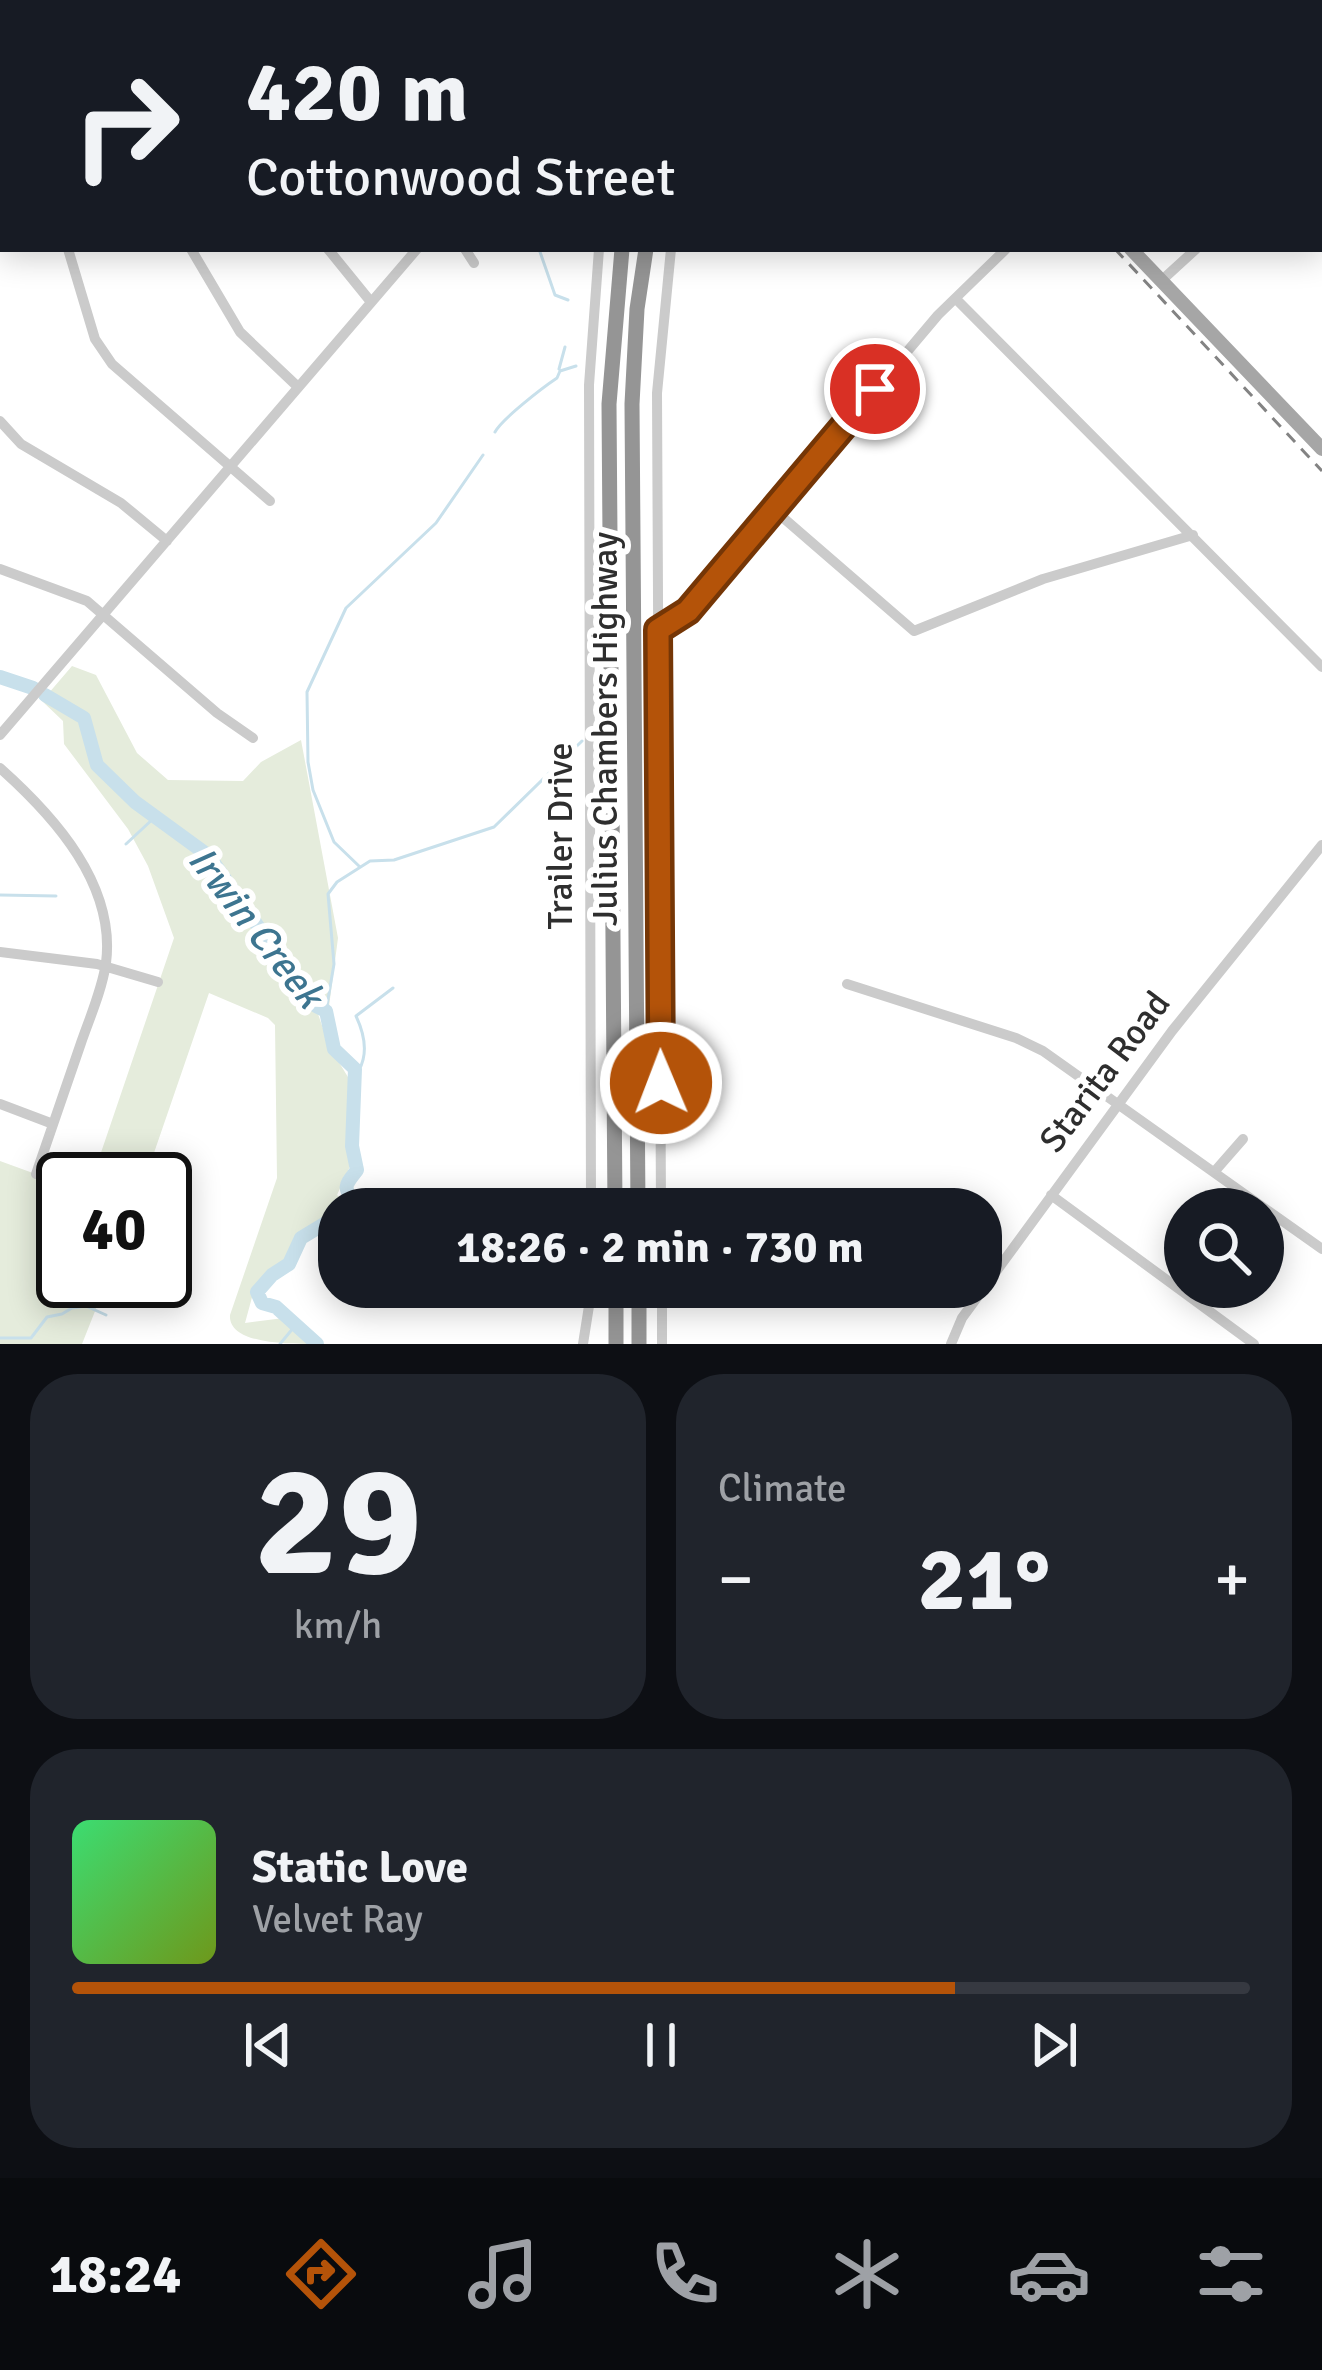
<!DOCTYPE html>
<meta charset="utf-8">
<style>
:root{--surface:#171b24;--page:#20242c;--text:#f1f3f6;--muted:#9ea1a6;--line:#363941;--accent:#b45309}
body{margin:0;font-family:Signika,sans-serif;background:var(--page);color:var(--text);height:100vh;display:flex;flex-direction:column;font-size:45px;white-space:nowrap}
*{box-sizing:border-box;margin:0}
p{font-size:39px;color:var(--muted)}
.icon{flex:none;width:66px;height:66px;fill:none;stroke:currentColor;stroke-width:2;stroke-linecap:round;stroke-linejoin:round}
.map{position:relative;height:1344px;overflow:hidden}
.sheet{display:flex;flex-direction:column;gap:30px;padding:30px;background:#0d0f14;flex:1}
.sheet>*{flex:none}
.banner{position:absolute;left:0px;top:0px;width:1323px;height:252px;box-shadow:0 6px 30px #0003;background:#171b24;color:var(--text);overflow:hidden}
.controls{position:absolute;left:1164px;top:1188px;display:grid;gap:24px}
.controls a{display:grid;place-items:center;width:120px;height:120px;border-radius:50%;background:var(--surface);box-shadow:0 6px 30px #0003;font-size:60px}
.speed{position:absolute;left:36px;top:1152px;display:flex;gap:24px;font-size:60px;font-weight:700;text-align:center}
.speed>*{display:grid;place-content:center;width:156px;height:156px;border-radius:50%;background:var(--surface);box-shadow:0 6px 30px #0003;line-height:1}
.speed .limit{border:6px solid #111;border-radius:18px;background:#fff;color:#111}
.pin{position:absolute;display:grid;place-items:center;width:102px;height:102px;color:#fff;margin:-51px;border:6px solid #fff;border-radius:50%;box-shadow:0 3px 12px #0007}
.me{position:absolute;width:132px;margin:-66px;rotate:359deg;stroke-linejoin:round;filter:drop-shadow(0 0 9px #0008)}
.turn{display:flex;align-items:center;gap:42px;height:252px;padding:0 48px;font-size:54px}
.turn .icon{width:156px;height:156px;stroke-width:2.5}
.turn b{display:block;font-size:84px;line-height:102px}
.big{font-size:90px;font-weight:800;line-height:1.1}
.sheet .tile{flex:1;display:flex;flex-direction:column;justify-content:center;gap:18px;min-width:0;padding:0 42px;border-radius:48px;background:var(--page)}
.sheet .dial{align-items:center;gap:0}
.dial b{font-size:156px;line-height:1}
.song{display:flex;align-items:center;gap:36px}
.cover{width:144px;height:144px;border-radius:18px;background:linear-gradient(135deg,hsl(140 70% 55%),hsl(80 70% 35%))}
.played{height:12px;border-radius:6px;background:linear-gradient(90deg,var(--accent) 75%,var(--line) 75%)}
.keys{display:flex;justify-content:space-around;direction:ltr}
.heat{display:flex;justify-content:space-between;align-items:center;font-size:66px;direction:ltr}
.sheet .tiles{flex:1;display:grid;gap:30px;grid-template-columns:1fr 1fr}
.tile:last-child{grid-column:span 2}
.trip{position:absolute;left:318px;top:1188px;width:684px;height:120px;border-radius:48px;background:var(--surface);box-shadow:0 6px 30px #0003;font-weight:800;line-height:120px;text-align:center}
.dock{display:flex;height:192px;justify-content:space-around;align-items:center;background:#090b0e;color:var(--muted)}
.dock .icon{width:84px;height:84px}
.dock .on{color:var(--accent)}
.dock b{font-size:54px;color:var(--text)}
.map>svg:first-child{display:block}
.green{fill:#e5ecdc}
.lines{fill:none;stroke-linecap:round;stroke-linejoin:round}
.stream{stroke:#c8e0eb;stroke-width:3}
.river{stroke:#c8e0eb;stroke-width:14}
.minor{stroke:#cbcbcb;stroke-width:10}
.major{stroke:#a6a6a6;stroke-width:14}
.highway{stroke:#959595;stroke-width:15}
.rail{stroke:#838383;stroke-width:3;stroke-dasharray:12 9;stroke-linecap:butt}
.route-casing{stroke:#753606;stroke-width:30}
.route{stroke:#b45309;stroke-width:21}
.labels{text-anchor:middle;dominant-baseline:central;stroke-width:12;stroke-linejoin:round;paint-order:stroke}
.street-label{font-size:36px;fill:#2e2e2e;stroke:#fff}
.water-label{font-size:39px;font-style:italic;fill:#3d7590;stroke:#fff}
</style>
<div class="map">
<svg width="1322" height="1344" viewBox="0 0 1322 1344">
<rect width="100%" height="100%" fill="#fff"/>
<path class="green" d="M72,666L96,675L137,753L168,780L243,781L261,762L301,740L338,938L328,1014L317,1011L329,1046L351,1082V1164L337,1195L350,1204C320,1219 293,1229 288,1266L254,1290L245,1323L284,1318L314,1344C288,1344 228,1344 230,1315L277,1178L275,1025L268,1018L209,993L145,1179H92L174,938L148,866L128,829L64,744L63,721L42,701Z
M0,1161L63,1184V1281H107L82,1344H0Z"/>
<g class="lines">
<path class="stream" d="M34,3V0
M0,126L3,122
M539,249L555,295L568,300
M559,369L565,347
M495,432C502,419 542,388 557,378L560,371L576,366
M126,844L155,817
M360,867L334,842L313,790L308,762L307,692L346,608L436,523L483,455
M0,895L56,896
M326,1011L334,964L328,894L337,882L370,861L394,860L494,827L582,741
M355,1069L359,1070C369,1052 364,1033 356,1016L393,988
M0,1338H31L47,1317L62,1314L72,1308L86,1306L106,1315
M280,1344L294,1327"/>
<path class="river" d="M0,677L33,688
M45,695L84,718L97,765L135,802L209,856L302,990L316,1006L326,1011L334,1049L355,1069L352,1146L357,1170C345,1186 343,1185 353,1203L351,1209
M317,1344L276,1307L262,1303L257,1292L272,1275L289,1264L301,1238L339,1215"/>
<path class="minor" d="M324,0L325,3
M659,0L660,3
M1102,0V3
M90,3L91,0
M761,3L763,0
M1259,3L1262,0
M1320,133L1322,131
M0,193L3,192
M1320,244L1322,246
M68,249L95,339L112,364L270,501
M191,249L240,332L298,387
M328,249L371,302
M465,249L474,263
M1161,281L1196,249
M956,299L1322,667
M0,421L21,444L121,503L167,541
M773,509L914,631L1043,579L1193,535
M0,569L87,601L217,713L253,738
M658,630L688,611L938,315L1006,249
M0,735L417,249
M0,768C55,817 116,885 106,963C102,990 90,1017 81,1043C66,1086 51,1130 36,1174
M0,952L97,964L158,982
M847,984L1016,1038L1043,1051L1322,1249
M0,1104L53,1124
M1215,1171L1243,1139
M1051,1195L1254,1344
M591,1209L589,385L599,249
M661,1209L657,393L671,249
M662,1287V1344
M583,1344L592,1287
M951,1344L962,1318L1172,1031L1322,845"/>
<path class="major" d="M898,0L901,3
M914,0L916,3
M1131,249L1322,449"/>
<path class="highway" d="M697,3L698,0
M724,3L725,0
M615,1209L609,404L622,249
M638,1209L632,404L637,309L646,249
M616,1287V1344
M639,1287V1344"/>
<path class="rail" d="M881,0L883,3
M1115,249L1322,471"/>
</g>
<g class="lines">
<defs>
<path id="route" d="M661,1083L658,630L688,611L875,389"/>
</defs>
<use href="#route" class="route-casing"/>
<use href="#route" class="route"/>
</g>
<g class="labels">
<g class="street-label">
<text transform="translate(605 729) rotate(-90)">Julius Chambers Highway</text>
<text transform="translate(560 836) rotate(-90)">Trailer Drive</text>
<text transform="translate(1105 1072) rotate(-53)">Starita Road</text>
</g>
<g class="water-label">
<text transform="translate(256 927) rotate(52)">Irwin Creek</text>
</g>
</g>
</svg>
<div class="controls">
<a><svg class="icon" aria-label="search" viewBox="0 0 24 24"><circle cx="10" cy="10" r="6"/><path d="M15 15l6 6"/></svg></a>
</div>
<div class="speed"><div class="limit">40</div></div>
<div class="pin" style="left:875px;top:389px;background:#d93025"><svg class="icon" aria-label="arrive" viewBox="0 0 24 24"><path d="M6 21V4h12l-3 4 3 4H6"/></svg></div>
<svg class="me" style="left:661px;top:1083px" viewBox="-20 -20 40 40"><circle r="17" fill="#b45309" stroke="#fff" stroke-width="3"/><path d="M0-11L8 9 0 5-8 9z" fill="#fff"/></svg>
<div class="trip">18:26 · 2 min · 730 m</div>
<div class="banner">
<div class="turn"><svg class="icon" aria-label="right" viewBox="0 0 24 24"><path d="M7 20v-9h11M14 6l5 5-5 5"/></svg><div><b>420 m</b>Cottonwood Street</div></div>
</div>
</div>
<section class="sheet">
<div class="tiles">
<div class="tile dial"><b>29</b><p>km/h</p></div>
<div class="tile"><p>Climate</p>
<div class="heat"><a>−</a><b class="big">21°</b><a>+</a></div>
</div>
<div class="tile">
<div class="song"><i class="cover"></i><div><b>Static Love</b><p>Velvet Ray</p></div></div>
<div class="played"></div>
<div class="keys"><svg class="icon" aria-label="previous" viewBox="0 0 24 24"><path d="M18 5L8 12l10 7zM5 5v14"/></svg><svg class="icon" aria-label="pause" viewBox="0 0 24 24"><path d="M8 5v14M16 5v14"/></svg><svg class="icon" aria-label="next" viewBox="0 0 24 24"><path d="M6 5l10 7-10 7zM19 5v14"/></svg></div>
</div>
</div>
</section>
<nav class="dock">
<b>18:24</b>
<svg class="icon on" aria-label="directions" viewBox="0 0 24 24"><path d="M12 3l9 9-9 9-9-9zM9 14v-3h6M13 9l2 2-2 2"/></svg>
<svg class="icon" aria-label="music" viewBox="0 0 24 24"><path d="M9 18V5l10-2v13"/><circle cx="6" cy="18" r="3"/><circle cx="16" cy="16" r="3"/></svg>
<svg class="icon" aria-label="phone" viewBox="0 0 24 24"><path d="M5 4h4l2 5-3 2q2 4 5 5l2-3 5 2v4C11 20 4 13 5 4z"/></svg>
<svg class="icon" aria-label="climate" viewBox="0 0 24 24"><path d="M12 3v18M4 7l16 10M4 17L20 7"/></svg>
<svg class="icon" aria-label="car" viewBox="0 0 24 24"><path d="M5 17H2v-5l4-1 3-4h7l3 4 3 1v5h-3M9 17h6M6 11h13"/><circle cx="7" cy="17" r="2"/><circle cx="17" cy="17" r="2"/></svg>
<svg class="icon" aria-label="filters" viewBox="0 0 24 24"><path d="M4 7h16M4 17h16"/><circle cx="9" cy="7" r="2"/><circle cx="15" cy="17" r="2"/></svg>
</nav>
